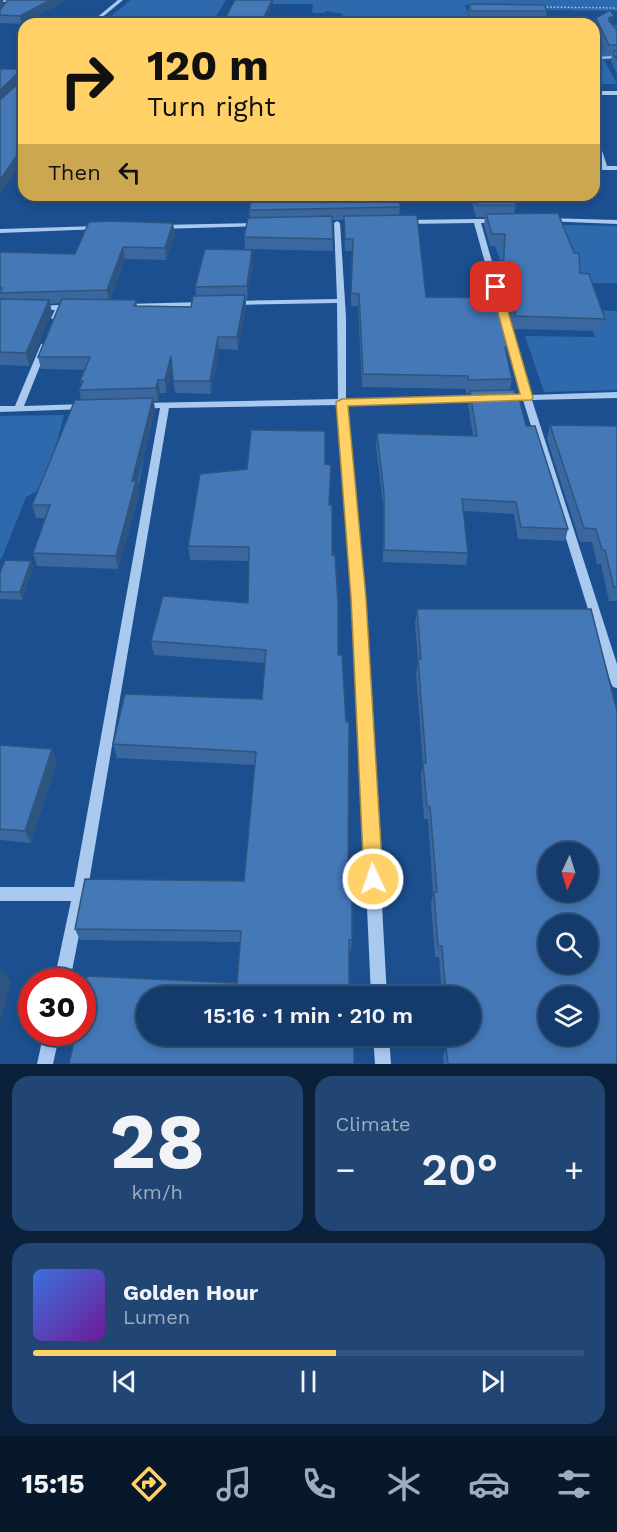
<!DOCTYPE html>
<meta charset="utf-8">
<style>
:root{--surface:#143b6b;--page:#214673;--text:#f1f3f6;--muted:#9dadc1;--line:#33557e;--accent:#ffd166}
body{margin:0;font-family:"Work Sans",sans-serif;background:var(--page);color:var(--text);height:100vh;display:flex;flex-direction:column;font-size:22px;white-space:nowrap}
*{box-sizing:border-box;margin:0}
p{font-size:20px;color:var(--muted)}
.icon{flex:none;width:33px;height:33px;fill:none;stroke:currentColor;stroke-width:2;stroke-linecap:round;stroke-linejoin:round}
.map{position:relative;height:1064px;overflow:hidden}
.drawer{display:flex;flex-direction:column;gap:12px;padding:12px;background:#0b203b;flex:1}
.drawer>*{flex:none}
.hud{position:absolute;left:18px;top:18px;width:582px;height:183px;border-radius:18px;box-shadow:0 3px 9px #0003,0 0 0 2px var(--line);background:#ffd166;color:#111;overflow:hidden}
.needle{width:39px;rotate:184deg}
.buttons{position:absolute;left:538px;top:842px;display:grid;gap:12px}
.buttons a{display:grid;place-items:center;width:60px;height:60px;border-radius:50%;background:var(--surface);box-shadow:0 3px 9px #0003,0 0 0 2px var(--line);font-size:30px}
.speed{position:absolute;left:18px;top:968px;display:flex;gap:12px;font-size:30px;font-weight:700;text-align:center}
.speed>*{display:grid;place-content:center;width:78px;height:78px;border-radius:50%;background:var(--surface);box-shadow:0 3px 9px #0003,0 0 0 2px var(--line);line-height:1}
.speed .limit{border:9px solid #d22;background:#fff;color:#111}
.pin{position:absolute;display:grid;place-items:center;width:51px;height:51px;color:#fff;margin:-26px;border-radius:12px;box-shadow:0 3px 9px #0006}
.me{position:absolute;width:66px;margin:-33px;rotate:357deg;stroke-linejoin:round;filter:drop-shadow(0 0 4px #0008)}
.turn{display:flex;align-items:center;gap:21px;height:126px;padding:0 30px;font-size:27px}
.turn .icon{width:78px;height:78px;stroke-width:2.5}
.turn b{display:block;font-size:42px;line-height:51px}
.then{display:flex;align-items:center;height:57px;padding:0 30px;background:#0003;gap:12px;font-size:22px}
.big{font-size:45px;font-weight:600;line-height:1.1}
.drawer .card{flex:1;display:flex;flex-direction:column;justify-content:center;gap:9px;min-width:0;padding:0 21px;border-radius:18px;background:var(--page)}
.drawer .dial{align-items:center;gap:0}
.dial b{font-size:78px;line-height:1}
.song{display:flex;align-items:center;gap:18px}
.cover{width:72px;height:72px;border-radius:9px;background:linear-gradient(135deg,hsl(220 70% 55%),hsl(280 70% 35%))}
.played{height:6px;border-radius:3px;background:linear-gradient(90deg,var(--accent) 55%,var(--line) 55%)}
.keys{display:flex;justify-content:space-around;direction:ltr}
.heat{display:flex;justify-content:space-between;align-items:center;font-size:33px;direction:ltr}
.drawer .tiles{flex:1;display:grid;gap:12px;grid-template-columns:1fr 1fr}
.card:last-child{grid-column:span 2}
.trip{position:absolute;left:136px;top:986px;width:345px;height:60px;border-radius:30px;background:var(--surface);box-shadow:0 3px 9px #0003,0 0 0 2px var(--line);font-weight:600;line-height:60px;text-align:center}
.menu{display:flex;height:96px;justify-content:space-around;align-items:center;background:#08182b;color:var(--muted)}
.menu .icon{width:42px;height:42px}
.menu .on{color:var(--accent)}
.menu b{font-size:27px;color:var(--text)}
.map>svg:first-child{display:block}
.green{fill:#2e69ad}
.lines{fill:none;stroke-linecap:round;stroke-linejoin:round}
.path{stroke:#a9c9ee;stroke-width:1.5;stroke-dasharray:1.5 2;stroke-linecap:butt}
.minor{fill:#a9c9ee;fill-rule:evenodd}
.wall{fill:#3a679d}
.shaded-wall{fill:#305480}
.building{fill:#4478b7;stroke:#305480;stroke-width:1.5;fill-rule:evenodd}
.route{fill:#ffd166;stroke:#a68842;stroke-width:1.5}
</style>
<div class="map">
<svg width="617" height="1064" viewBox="0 0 617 1064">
<rect width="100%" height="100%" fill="#1b4f8f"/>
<path class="green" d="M131,0H226L213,21L268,22L101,24Z
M237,0H617V11L484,9L483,5H465L471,23L505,24H333L334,17H342L343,14L325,11V13H312L313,4H271Z
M594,24L617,25V59L604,60L617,84H594V50L604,49L594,33Z
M565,225L617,226V283H578L566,260H500L488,226Z
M586,310L617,311V390L544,392L525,336L595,337Z
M64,415L51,465L143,463L139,484L47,486L26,497L2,558H0V416Z"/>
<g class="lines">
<path class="path" d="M543,9L542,7L617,8"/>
<path class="minor" d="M0,0L13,1L0,17V13L8,2H0Z
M118,0H123L94,24H89Z
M276,19L280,20L279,24H275Z
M467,20H487L489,21L465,22Z
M617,56V58L594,59V57Z
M594,91H617V95H594Z
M594,133L597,135L607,166H617V170H594V166H601L594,144Z
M546,218L617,220V224L544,221V219Z
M477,219H498L501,221L498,223H481L530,395L617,392V398L532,400L617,664V688L613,687L611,683L523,400L507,401L503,398L507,395H522L474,223L405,224L402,222L405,220Z
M337,221L340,223L346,317V399L483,396L487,399L483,402L347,404L365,598L387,996H371L353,598L338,405L169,408L87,894L70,981H54L71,901H0V887H74L160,408L141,409L137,406L141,403L338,399L337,303L232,305L228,303L232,301L337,299L334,223Z
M261,223L264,225L263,226L159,229L156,227L159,225Z
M99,226L102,228L101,229L0,233V229Z
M205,302L209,304L208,306L124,308L120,306L124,304Z
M60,305L64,307L59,318L55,320L51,318L55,310H36L32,308L36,306Z
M41,344H47L48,346L24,406L84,404L87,405L89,407L87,409L0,412V406H15Z
M44,1032H60L53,1064H37Z
M373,1035H389L391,1064H375Z"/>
</g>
<path class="wall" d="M8,0H66L22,24L0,23V15Z
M469,5L547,11L546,17L553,24H472L473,18H470L468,12Z
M596,18L612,25L617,30V74L611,61L612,54H607L594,27Z
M0,69H24V160Z
M470,195H513L516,205L514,213L580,273L605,319L601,331L514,329L501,286L503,246H490L484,225L485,217H476Z
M400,207L399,215L426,297L508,347L506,355L512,379L510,391L516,398L526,426L568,529L565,541L518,539L514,514L463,511L468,553L466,565L383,562V505L376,446L377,433L473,436L468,404L470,393H466V389L362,387L358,306H351L352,251H345L344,220H332L333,251L245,249L244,237L250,218L249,210Z
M175,234L166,260L125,259L110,300H136L137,306L191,307L196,296L195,287L253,262L247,299H246V307L238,350L219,349L211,394L175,393L172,371L166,393H160L158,401H154L155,410L137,484L139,494L118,569L37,566L33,553L46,518H36L32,505L81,399L79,390L81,385L80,381L85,370L41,369L38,357L60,303L50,304L52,312L29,366L0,365V252L75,254Z
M550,425L617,426V601H609L601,564H597L592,542H580L547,439Z
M325,464L330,505L338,655L348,886L352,940L351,951H349L350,1040L237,983L240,942L80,940L75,929L244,881L255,765L117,758L113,744L262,699L265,663L154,655L151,641L248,603L249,561L190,560L188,546Z
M31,561L33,568L22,600L0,599V573Z
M417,609L617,1064H444L443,1056L446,1049L445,1035H471V996H442L439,957H435L431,903L433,894L428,819H424L421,775L423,765L416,673L418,660L415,623Z
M0,745L57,762L31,843L0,840Z"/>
<path class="shaded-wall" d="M0,0H3L4,4L0,10Z
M50,0H66L22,24L20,16Z
M272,0H273V3L264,24H261Z
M614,16L612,25L607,27L609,18Z
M20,71L22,80L0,102V90Z
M24,145V160L0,195V180Z
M173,223L175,234L166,260L165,248Z
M123,247L125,259L109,302L107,290Z
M252,250L253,262L247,299V286Z
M245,295L246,307L238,350L237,337Z
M49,300L52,312L29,366L26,353Z
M218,337L219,349L211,394L210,381Z
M171,356L173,368L166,393L165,380Z
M158,380L160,393L158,401L156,388Z
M153,398L155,410L137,484L139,494L118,569L116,556L132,481Z
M31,561L33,568L22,600L20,592Z
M52,749L57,762L31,843L25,831Z
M1,968L11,982L0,1022V973Z"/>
<path class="building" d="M8,0H50L20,16L0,15V10Z
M235,0H272L261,24H222Z
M474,4L544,5L547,11H471L469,5Z
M610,10L614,16L609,18V21L617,30V45H609L596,18Z
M473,17H549L553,24H476Z
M90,20L176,23L175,24H86Z
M617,51V60L613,52Z
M0,69H24V145L0,180V100L23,79L24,71H20L0,90Z
M252,195H399L400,207L249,210Z
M475,195H513L516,205H477Z
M558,213L574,253H579L580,273L589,274L605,319L516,316L503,274L505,234H492L486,214Z
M417,215L426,297L498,298L508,347H505L512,379L468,380V376L363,374L359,294L351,293L353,239H345L344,216Z
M332,216L333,239L244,237L248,218Z
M108,221L173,223L165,248L123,247L107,290L0,293L2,288L0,287V252L75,254L89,222Z
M205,249L252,250L247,286L195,287Z
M245,295L237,337H218L210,381H173L171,356L165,380H158L156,388L79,390L83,381H80L90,357H38L62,299L136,300L134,306L191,307L193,296Z
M0,299L49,300L26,353L0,352Z
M514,390L516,398H519L526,426H535L568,529L521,527L516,502L462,499L468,553L384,550V493L377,433L477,436L470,391Z
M153,398L132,481H136L116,556L33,553L50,505H32L75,400Z
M550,425L617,426V587H614L605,550H602L596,529L584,528Z
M251,430L325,431V464L331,465L329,505H332V555H335L338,602V655H342L346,722H349L348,886H352V940H349V996H147V1035H350V1040L354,1041V1064H69L76,1032H82V999L87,976L237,983L241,931L75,929L85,879L244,881L256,752L113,744L125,694L262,699L266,650L151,641L163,596L248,603L249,547L188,546L200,474L247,469Z
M5,560L31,561L20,592H0V573Z
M417,609H591L617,711V1064H448L446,1047H450L449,1035H471V996H446L442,946H438L434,892H437L430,807L427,806L423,763H426L418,659H421ZM549,852H588V891H549ZM549,924H588V963H549ZM549,996H588V1035H549Z
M0,745L52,749L25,831L0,829Z"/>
<path class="route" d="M496,284L501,287L533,398L531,400L348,406L366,598L383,879L380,885L373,888L366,885L364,879L351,598L336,402L342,399L520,394L491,287Z"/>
</svg>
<div class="buttons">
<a><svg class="needle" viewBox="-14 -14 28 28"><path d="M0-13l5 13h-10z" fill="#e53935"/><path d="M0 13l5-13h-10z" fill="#9dadc1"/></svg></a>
<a><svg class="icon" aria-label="search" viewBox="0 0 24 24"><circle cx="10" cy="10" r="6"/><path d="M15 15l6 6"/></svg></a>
<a><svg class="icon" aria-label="layers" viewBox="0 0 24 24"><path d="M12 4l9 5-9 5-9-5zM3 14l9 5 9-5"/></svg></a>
</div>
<div class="speed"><div class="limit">30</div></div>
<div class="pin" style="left:496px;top:287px;background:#d93025"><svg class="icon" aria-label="arrive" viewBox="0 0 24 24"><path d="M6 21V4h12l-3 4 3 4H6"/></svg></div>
<svg class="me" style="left:373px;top:879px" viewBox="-20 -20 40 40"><circle r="17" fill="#ffd166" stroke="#fff" stroke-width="3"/><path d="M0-11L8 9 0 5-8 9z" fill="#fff"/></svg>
<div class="trip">15:16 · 1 min · 210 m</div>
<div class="hud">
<div class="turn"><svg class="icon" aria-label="right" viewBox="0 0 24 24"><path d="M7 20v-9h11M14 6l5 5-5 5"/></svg><div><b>120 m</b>Turn right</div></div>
<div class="then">Then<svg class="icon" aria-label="left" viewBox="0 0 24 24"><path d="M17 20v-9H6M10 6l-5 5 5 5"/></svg></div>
</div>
</div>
<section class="drawer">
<div class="tiles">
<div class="card dial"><b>28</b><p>km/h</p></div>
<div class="card"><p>Climate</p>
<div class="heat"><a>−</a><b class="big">20°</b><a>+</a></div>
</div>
<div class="card">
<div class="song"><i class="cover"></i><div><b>Golden Hour</b><p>Lumen</p></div></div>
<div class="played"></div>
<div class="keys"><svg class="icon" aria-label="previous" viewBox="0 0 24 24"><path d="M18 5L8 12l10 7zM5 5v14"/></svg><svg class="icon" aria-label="pause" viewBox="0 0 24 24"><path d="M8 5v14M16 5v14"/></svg><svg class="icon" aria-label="next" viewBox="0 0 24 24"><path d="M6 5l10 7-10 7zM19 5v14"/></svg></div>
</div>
</div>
</section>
<nav class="menu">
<b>15:15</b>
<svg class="icon on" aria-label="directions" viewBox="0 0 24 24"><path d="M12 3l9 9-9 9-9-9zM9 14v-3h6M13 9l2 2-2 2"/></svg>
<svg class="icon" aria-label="music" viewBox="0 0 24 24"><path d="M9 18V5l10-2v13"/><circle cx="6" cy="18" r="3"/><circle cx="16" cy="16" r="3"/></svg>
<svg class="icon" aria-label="phone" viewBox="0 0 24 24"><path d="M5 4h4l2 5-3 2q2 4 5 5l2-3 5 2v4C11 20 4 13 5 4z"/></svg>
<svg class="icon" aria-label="climate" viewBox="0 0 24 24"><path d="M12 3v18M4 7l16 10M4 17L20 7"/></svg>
<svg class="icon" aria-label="car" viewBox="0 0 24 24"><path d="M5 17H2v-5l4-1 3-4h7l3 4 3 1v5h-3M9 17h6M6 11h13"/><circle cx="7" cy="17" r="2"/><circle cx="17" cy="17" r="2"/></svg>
<svg class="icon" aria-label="filters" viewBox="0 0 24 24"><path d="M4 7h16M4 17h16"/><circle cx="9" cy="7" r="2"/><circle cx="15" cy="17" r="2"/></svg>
</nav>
